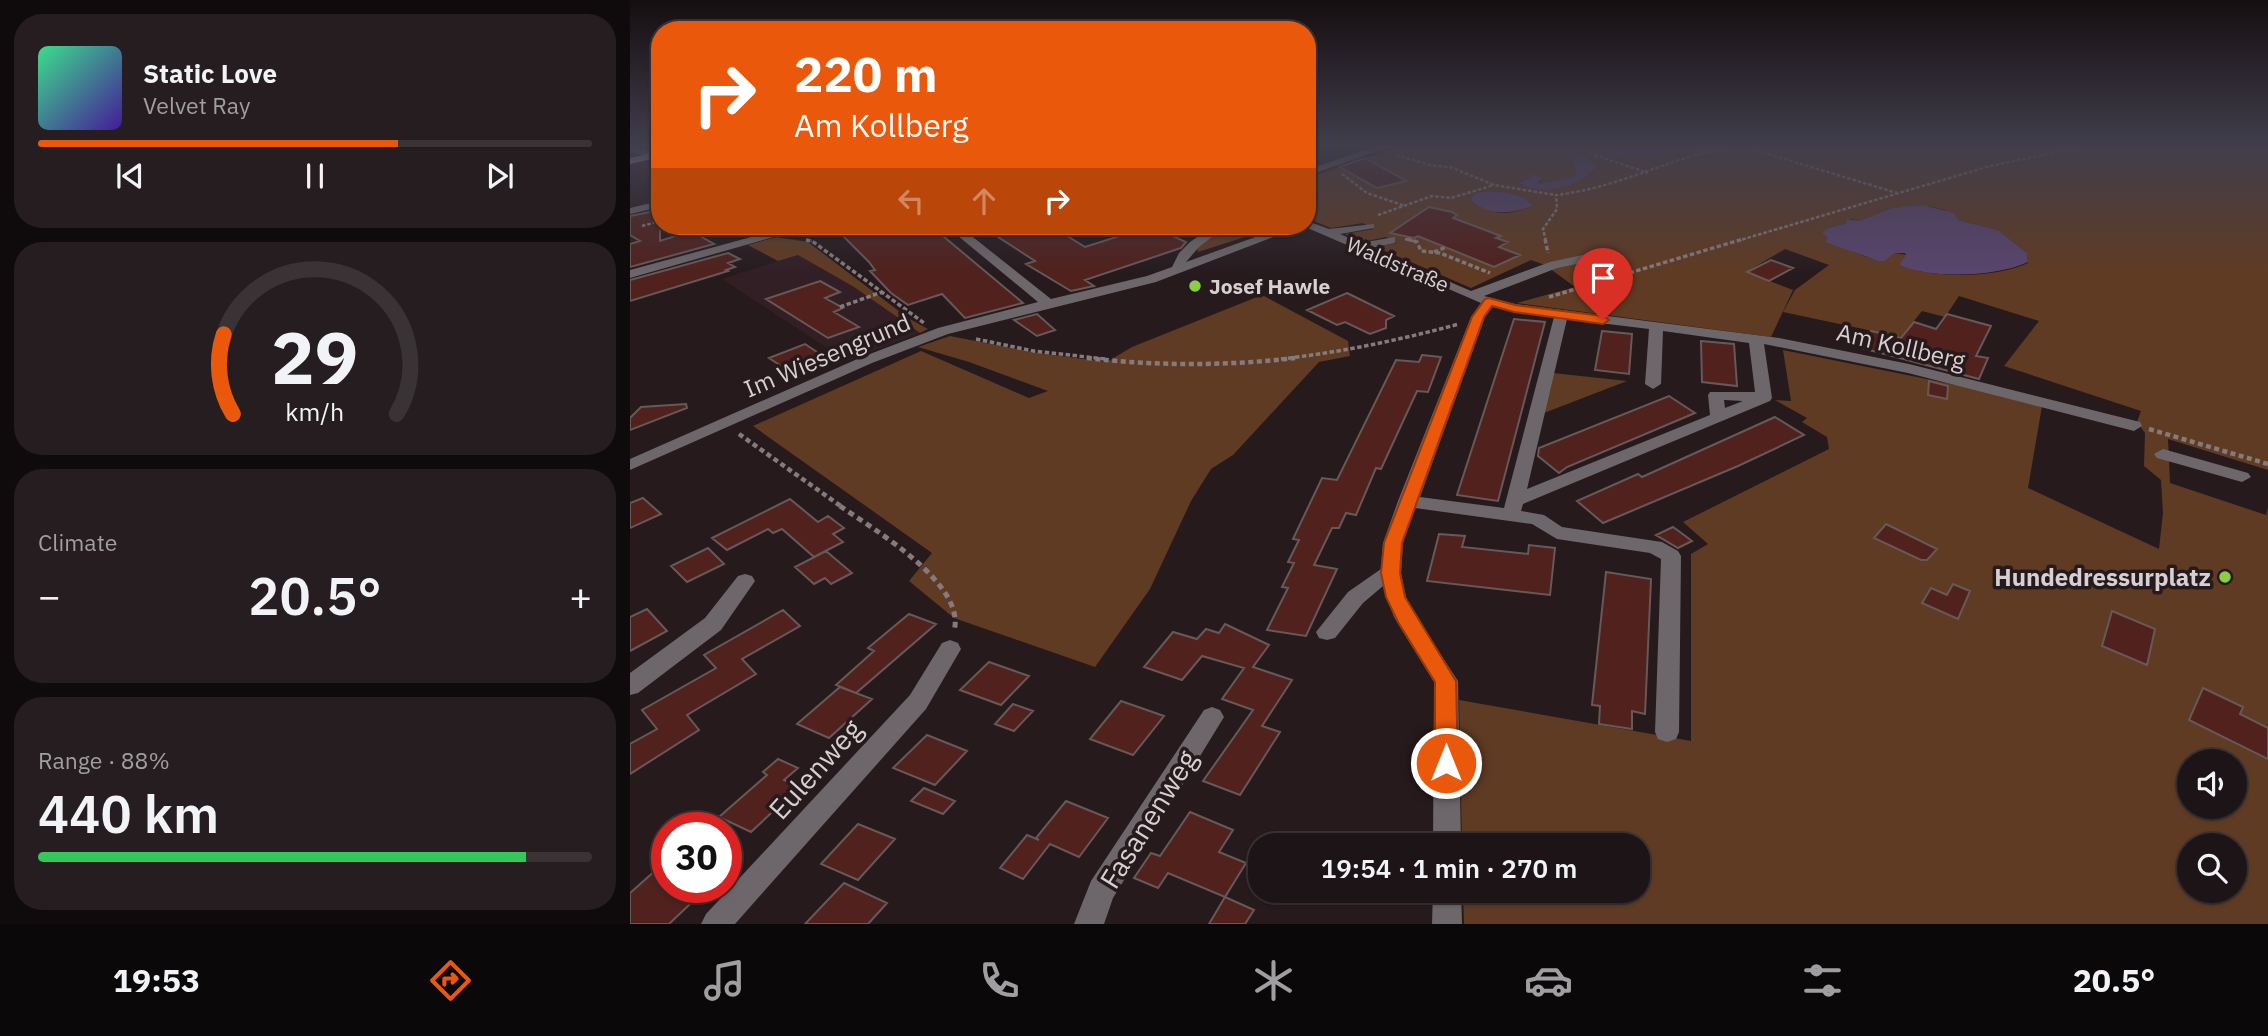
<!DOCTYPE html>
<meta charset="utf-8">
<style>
:root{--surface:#1c1416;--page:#251d1f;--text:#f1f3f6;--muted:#a09ea1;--line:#3a3335;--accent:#ea580c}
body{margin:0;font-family:"IBM Plex Sans",sans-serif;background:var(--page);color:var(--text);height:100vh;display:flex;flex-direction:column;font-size:26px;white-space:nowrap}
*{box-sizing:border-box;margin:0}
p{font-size:23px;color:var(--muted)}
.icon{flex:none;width:38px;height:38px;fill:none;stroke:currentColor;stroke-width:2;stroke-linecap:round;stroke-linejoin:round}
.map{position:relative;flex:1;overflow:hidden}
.panel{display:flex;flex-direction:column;gap:14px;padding:14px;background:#0f0b0c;width:630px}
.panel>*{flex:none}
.banner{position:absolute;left:21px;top:21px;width:665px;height:214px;border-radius:28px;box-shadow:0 2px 5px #0004,0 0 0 2px var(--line);background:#ea580c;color:#fff;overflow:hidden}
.fabs{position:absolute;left:1547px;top:749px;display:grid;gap:14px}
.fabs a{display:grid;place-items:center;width:70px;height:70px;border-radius:50%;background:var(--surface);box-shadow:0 2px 5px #0004,0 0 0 2px var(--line);font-size:35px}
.speed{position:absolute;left:21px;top:812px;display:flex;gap:14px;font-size:35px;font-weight:700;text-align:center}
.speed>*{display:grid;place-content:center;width:91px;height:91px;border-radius:50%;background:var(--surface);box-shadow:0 2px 5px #0004,0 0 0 2px var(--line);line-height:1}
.speed .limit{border:10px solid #d22;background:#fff;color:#111}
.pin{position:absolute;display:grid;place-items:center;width:60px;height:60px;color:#fff;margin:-72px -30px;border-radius:50% 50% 50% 0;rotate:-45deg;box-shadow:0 0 7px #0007}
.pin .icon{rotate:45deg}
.me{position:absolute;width:77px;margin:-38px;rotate:0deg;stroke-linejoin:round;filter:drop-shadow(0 0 5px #0008)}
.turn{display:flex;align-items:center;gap:24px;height:147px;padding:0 28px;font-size:32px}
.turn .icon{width:91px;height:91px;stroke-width:2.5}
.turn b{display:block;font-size:49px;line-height:60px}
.lanes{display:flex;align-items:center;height:66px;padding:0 28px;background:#0003;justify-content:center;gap:35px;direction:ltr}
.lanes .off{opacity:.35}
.big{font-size:52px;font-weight:600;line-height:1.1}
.panel .widget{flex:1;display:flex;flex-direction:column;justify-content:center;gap:10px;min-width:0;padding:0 24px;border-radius:28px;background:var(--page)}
.panel .dial{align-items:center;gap:0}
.dial svg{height:182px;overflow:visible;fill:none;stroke:var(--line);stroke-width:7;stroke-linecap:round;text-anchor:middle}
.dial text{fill:var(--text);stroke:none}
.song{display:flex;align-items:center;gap:21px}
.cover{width:84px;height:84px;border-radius:10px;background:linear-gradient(135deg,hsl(150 70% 55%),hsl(260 70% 35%))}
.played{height:7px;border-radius:4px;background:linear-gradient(90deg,var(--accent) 65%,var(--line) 65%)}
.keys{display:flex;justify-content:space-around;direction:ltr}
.heat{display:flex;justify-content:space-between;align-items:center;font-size:38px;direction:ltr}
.charge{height:10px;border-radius:5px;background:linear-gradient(90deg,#34c759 88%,var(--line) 0)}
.trip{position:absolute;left:618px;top:833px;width:402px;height:70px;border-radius:28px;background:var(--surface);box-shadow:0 2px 5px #0004,0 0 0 2px var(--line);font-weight:600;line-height:70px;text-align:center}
.menu{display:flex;height:112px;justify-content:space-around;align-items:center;background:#0b0809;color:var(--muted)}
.menu .icon{width:49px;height:49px}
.menu .current{color:var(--accent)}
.menu b{font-size:32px;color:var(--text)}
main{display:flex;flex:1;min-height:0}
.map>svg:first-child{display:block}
.built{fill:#321f25}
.green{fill:#603b23;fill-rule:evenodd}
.water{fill:#5a456e}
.building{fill:#50211d;stroke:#675957;stroke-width:2}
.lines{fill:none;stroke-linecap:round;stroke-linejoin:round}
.path-far3{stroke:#857b7e;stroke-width:2.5;stroke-dasharray:3.5 2;stroke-linecap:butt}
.path-far2{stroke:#857b7e;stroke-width:3.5;stroke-dasharray:4.5 2.5;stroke-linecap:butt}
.path-far1{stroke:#857b7e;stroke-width:4.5;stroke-dasharray:5 3.5;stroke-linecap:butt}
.path{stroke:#857b7e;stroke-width:5;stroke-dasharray:6 4.5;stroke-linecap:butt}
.minor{fill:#6d676b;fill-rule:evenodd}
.major{fill:#bdb2bb;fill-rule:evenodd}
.route{fill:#ea580c;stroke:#983908;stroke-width:2}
.poi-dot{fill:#8ace47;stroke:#261a1d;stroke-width:2.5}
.labels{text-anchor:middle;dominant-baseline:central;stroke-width:7;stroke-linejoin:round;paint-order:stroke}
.far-street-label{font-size:21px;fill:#d7cfd1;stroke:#261a1d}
.far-poi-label{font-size:21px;font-weight:bold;fill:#d7cfd1;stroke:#261a1d;text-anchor:start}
.street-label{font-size:24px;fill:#d7cfd1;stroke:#261a1d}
.poi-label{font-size:24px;font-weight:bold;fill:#d7cfd1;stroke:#261a1d;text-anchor:end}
.near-street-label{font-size:28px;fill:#d7cfd1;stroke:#261a1d}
</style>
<main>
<section class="panel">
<div class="widget">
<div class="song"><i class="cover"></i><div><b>Static Love</b><p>Velvet Ray</p></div></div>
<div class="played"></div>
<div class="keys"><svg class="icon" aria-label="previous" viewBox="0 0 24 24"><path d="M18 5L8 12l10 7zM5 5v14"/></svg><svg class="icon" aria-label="pause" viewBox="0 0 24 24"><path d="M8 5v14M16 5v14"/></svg><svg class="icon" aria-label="next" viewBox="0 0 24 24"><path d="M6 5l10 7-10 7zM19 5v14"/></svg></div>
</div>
<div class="widget dial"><svg viewBox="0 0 100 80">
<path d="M14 69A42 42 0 1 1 86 69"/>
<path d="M14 69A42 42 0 0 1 10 34" stroke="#ea580c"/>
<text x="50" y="56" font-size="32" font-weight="700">29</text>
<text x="50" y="72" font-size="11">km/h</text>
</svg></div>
<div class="widget"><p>Climate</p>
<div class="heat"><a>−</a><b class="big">20.5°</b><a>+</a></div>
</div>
<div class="widget"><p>Range · 88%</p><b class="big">440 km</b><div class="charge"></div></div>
</section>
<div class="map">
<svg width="1638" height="924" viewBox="0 0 1638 924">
<rect width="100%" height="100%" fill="#261a1d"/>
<path class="built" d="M168,255L224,287L290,333L217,361L92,279Z"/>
<path class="green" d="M772,146H1005L973,153C1000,166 1024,149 1052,146C1078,143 1107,146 1134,146V148L1141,146H1638V470L1538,439L1540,483L1636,515L1638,507V924H834L833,891H1008V845H832L829,700L1061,741V554L1078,544L1053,522L1199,449L1197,437L1172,422L1177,418L1145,400L1161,401L1153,350L1351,390L1412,406L1398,488L1529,549L1533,513L1531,480L1514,466L1515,433L1507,422L1511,411L1374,366L1409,321L1329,296L1315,317L1292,311L1271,337L1153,312L1165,290L1199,265L1155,249L1116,272L1163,290L1141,337L887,303L945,287L915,265L901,260L841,288L746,247L767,243L756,237L732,242L715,234L744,229L733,223L701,228L677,218V178ZM958,157L968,167C949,189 917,193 889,184V182L899,177L914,179L906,184H909L947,176L945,164L941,160ZM848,192C865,190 893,192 903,206C871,216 868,218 844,195ZM1298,206L1315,210L1328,220L1368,230L1397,253L1398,263C1367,278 1301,279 1269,265L1277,255L1265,253L1255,261C1231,258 1212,247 1193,232L1198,228L1218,223L1220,219L1229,221L1261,208ZM1559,761H1605V807H1559ZM1559,845H1605V891H1559Z
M595,226H649L568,252L567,247Z
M146,237L178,242L278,318L298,329L290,333L224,287L168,255L148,261L118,245Z
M632,295L718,341L720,356L689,362L603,455L581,469L561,501L520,589L465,667L324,618L279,581L302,553L123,426L291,351L399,398L418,391L339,362L288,347L320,336L408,353L477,362L502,347Z
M923,373L997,381L914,413Z"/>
<path class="water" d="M1005,146H1052C1025,153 998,164 972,153Z
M947,156H957L968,167C949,188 914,196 888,183L904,175L914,178L907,183L909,184L946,176L945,164L941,160Z
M848,192C865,190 893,192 903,206C881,213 863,217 842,201V196Z
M1293,205L1324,213L1328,220L1368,230L1397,253L1398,262C1367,277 1300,279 1269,265L1276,255L1275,253H1265L1255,261H1249L1195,242L1198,238L1192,232L1198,228L1217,223L1216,219L1229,221L1261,208Z"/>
<path class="building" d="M735,158L776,181L747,188L710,167Z
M799,207L822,212L827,215L823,218L871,236L866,238L878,242L869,247L890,255L864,267L788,236L784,238L760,233Z
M30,210V241L61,231L84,244L0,267V244L10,241L0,235V216Z
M230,226L234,229L241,227L247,233L275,226H301L393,303L335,318L312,294L278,305L261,293L240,271L245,270L239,262L207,230Z
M386,226L402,228L421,226L455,247L521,226L556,242L551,248L455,280L464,286L441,291L396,264L405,261L362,233Z
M98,253L110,259L98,263L105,267L96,270L98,271L0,301V280Z
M1141,260L1163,268L1139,281L1117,272Z
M190,281L210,292L195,298L213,308L204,312L229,327L198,338L136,299Z
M717,293L764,316L756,320V328L740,334L715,322L707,325L677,310Z
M407,314L425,330L407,336L384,320Z
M1317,314L1361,326L1346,356L1358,358L1349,379L1232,348L1241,331L1271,338L1284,322L1306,329Z
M884,319L915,322L868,501L827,495Z
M972,331L1002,334L999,374L965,370Z
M1071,341L1104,344L1107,386L1072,382Z
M175,344L199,360L163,374L139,358Z
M792,355L811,357L798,392L787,391L751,469L746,468L726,515L716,513L709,528H702L684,565L707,569L676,636L637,630L658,588L652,587L664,563L658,562L669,540L663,539L692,478L707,480L766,360L789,362Z
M1299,381L1318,386L1317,399L1298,395Z
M1039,396L1065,413L937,467L929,473L908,456L909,448Z
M56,404L57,408L0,430V418L11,407Z
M1145,417L1174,435L1108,466L973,523L947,501L1008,474L1012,477Z
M13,498L31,514L0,528V503Z
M160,499L188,522L198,516L214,528L203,534L213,542L184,557L152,529L143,533L138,529L97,550L82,538Z
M1256,524L1307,549L1297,560H1291L1244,538Z
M1043,527L1050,532L1062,541L1048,548L1026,535Z
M809,534L835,536L832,547L898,554L899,545L925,548L920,595L797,581Z
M78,548L94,564L57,582L41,566Z
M196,551L222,573L201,584L195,578L184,584L165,567Z
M976,572L1021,579L1015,714L1002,711V729L969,724L970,706L962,705Z
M1323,584L1340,591L1328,619L1292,603L1301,588L1317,595Z
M17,609L37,631L0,651V617Z
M153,610L170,626L112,659L126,674L57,715L69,730L0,774V744L27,729L12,710L86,668L74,655Z
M1482,611L1525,629L1517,665L1472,646Z
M279,614L306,624L226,693L206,685L244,651L238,648Z
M595,624L639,645L623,667L662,680L632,726L650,732L610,795L573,781L623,710L592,699L614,668L572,656L552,680L514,667L543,632L567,639L576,629L589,633Z
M359,662L399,676L371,705L330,690Z
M210,687L242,699L199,738L167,724Z
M1573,688L1613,707L1610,714L1638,728V759L1559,720Z
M491,701L534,716L503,755L460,739Z
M383,704L403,711L384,731L365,724Z
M297,735L337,751L305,785L263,768Z
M148,759L168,768L154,780L169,787L121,832L89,817L137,775L133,772Z
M294,788L325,801L313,814L281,801Z
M436,801L478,818L449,857L420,844L393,879L370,868L397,835L409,840L406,838Z
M560,812L603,830L589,852L616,863L595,897L538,873L528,888L504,878L521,853L530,856Z
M228,824L265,839L228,880L191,864Z
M27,869L37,874V887H78L39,924H0V893Z
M214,883L257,903L238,924H175Z
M595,897L624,910L615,924H579Z"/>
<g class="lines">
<path class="path-far3" d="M1112,146L1267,193
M959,153L1018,173
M766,155L800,165L823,168L864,185L926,195
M1064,156L1071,146
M712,174L737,193L775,206
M748,215L802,196L821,198L864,185
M12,226L30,221
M775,239L784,241
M176,240L182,241
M916,241L913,229L927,209L926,195C968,190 1003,176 1043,162C1062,156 1082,151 1102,146
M1107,241L1360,166L1457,146"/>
<path class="path-far2" d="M777,239L787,242L791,251L810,253L860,273
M915,239L918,253
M176,240L182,241L294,323
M804,252L816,247
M919,297L1113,239
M210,307L252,292
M346,339L404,351L475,359
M651,359C712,352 770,340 829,324"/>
<path class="path-far1" d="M457,358C525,366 597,366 665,358
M1519,429L1638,464
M109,434L212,507"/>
<path class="path" d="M210,506C243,529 337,584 324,631"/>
<path class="minor" d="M0,146L27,153L29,155L24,158L0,152Z
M747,146H761L677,176V170Z
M30,201V207L0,214V208Z
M677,221L699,229L744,224V228L710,234L730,243L765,237V243L741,248L841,291L920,262L962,253L966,254V260L927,268L854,296L885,304L1149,338L1279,364L1510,422L1512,426L1504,431L1278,373L1134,344L1142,398L1140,401L893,504L891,511L914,515L932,527L1032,542L1048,551L1051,556L1049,732L1046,739L1037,742L1028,739L1025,732L1031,559L1020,553L927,539L902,524L785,508L773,543L771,573L776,597L784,614L828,681L831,845H803L804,682L764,617L753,586L733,603L705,638L697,640L689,638L686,632L718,592L751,569L753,543L768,501L841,317L851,303L673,226H677ZM863,306L924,317L874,508L790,497L855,317ZM937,319L1019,329L1015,384L1023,389L1031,384L1033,331L1119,343L1125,392H1080L1078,395L1080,415L897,489ZM1094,400L1113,401L1095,408Z
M162,226H182L0,278V270Z
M316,226H329L421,299L517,276L542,267L549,253L560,242L583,226H596L569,247L556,262L656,226H672L526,282L318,334L242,363L0,470V459L232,357L308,328L408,302Z
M1533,449L1618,473L1621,477L1612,482L1527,458L1524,454Z
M115,574L122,576L125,581L91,630L8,693L0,695V673L75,618L108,576Z
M320,640L328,643L331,649L296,709L105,924H71L76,914L280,695L312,643Z
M582,707L590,710L594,717L483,898L474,924H444L461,881L574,710Z
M803,891H831L832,924H802Z"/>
<path class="major" d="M30,151V157L0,164V158Z"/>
</g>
<linearGradient id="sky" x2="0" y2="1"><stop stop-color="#150e10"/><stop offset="0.53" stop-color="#413e4c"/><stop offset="1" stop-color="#413e4c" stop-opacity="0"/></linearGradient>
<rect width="1638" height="275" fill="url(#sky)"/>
<path class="route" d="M859,298L885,305L973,316L979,320L973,324L884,312L862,306L854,317L772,543L770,573L775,597L826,681L828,763L824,770L816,773L808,770L805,763V682L768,622L756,597L751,573L754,543L842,317L855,299Z"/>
<g class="poi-dot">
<circle cx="565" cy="286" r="7"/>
<circle cx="1595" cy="577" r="7"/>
</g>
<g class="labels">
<g class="far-street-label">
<text transform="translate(768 264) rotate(23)">Waldstraße</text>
</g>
<g class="far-poi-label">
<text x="579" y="286">Josef Hawle</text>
</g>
<g class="street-label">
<text transform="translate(1271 346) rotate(13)">Am Kollberg</text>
<text transform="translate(197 355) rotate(-23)">Im Wiesengrund</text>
</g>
<g class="poi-label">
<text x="1581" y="577">Hundedressurplatz</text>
</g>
<g class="near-street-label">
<text transform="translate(185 769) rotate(-48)">Eulenweg</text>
<text transform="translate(518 819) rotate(-58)">Fasanenweg</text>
</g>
</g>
</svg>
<div class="fabs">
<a><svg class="icon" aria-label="sound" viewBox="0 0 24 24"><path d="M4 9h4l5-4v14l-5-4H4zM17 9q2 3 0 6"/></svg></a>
<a><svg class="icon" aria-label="search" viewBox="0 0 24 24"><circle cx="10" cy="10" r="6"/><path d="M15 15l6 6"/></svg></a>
</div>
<div class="speed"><div class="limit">30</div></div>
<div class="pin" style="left:973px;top:320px;background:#d93025"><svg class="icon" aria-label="arrive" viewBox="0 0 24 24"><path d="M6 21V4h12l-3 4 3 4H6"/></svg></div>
<svg class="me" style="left:816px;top:763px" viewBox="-20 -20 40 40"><circle r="17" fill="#ea580c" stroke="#fff" stroke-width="3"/><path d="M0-11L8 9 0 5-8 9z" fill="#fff"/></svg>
<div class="trip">19:54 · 1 min · 270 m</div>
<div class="banner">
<div class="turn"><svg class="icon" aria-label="right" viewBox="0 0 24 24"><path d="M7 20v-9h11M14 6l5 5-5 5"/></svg><div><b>220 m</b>Am Kollberg</div></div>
<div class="lanes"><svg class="icon off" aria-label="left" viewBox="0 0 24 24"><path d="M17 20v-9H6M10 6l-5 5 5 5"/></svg><svg class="icon off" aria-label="ahead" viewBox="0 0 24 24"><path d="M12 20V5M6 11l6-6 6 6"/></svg><svg class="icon" aria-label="right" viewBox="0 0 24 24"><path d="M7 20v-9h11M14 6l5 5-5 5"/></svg></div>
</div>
</div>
</main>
<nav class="menu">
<b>19:53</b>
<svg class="icon current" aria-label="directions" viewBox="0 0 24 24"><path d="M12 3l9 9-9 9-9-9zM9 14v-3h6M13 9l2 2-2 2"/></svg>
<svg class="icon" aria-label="music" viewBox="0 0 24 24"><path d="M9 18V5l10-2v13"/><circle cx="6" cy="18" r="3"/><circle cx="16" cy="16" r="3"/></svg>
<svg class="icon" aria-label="phone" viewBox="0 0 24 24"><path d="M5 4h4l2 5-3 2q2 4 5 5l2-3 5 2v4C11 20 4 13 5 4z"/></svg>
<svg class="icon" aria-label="climate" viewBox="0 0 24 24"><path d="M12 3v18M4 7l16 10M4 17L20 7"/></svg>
<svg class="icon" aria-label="car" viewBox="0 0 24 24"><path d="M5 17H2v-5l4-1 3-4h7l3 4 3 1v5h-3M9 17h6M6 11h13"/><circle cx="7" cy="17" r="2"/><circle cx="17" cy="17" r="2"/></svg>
<svg class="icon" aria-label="filters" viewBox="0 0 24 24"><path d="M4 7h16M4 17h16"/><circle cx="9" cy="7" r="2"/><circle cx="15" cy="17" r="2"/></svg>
<b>20.5°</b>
</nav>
